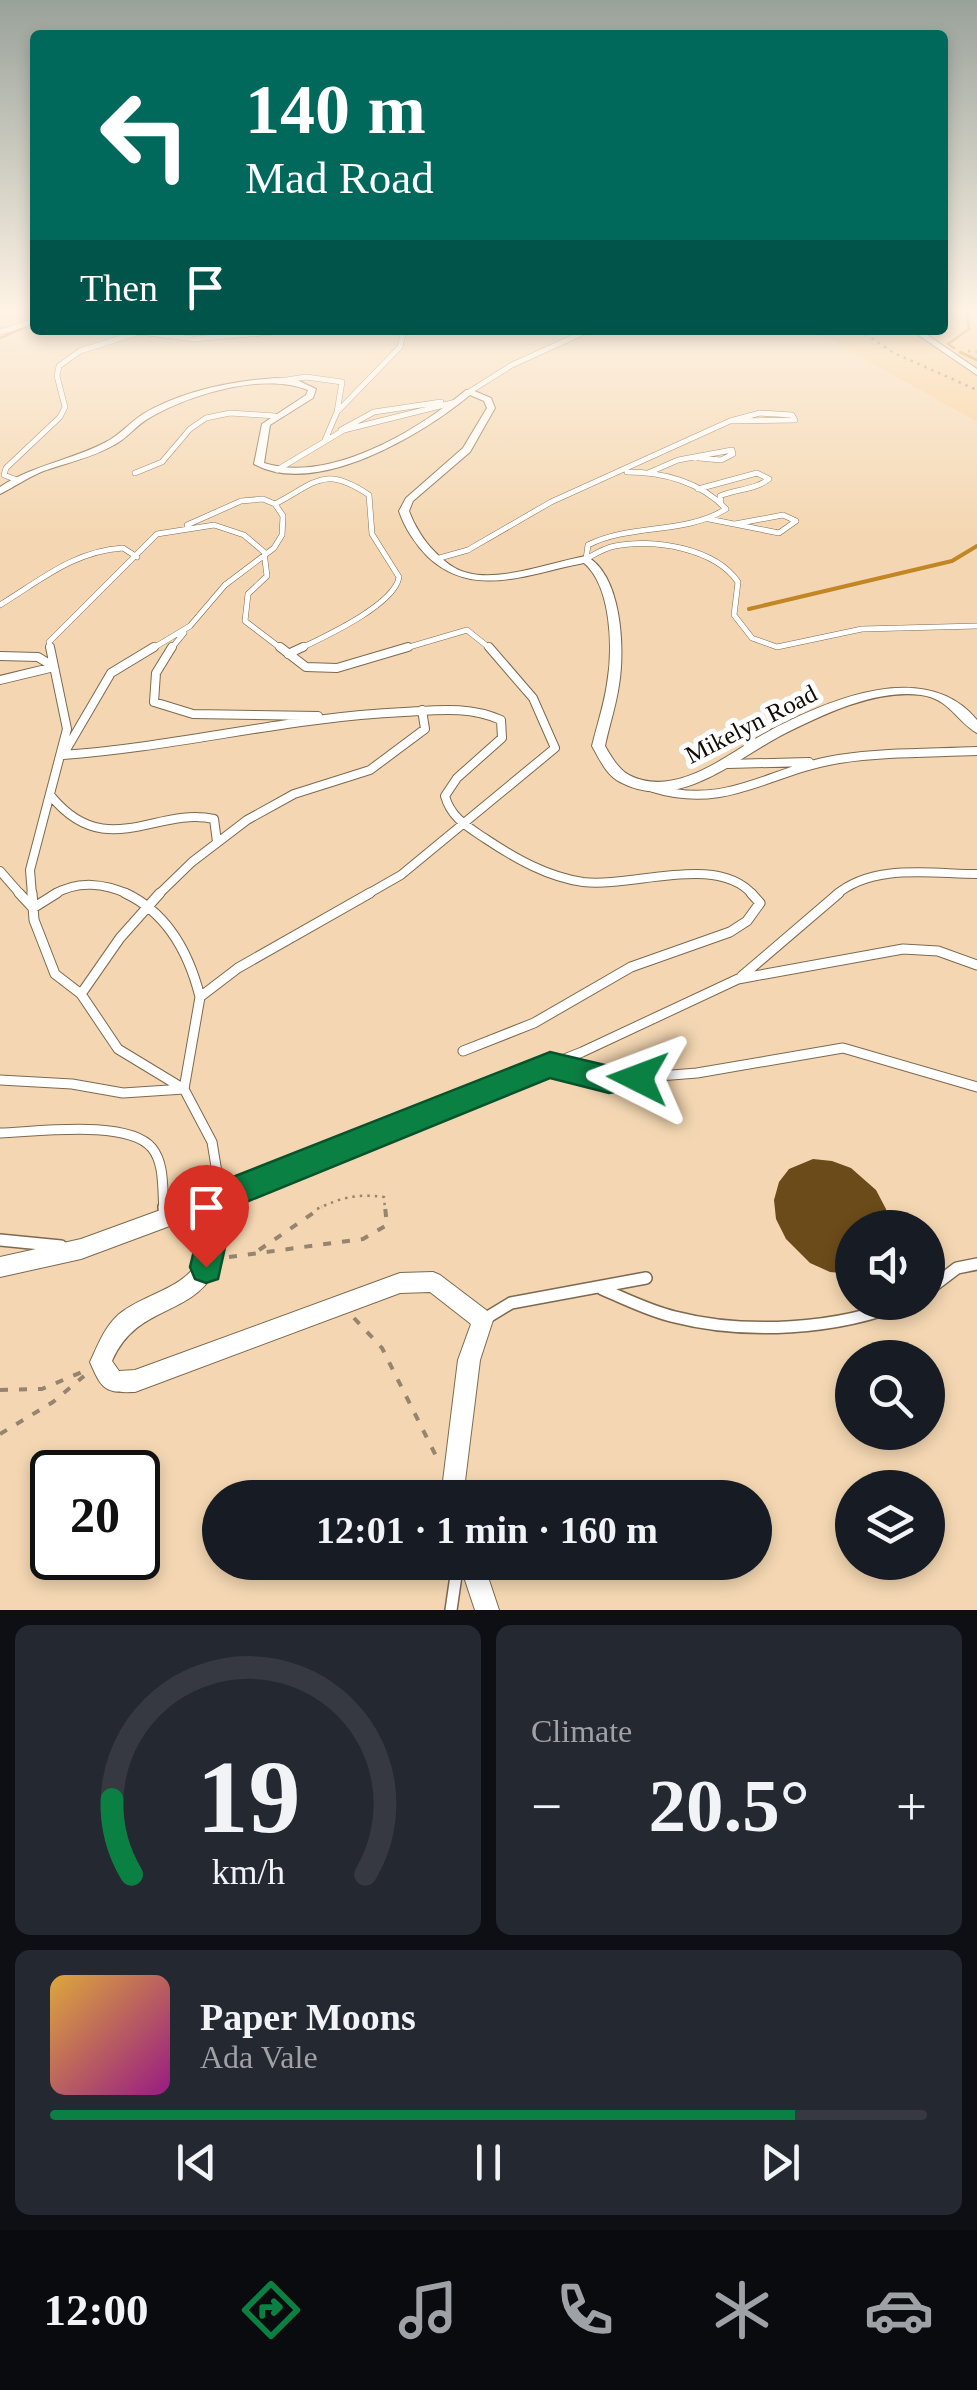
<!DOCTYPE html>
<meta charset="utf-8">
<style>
:root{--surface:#171b24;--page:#242831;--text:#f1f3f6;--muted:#9ea1a6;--line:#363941;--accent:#0b8043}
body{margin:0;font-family:"Times New Roman",serif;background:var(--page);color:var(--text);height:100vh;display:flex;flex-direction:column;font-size:38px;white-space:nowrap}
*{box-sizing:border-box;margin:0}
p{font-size:32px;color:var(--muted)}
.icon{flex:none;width:55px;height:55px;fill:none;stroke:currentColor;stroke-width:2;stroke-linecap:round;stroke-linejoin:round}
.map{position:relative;height:1610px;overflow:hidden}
.drawer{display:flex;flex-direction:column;gap:15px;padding:15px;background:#0d0f14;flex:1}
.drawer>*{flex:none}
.banner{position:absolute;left:30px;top:30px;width:918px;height:305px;border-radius:10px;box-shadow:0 5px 15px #0003;background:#00695c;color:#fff;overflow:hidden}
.tools{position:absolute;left:835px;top:1210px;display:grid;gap:20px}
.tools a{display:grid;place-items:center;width:110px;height:110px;border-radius:50%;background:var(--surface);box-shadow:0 5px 15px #0003;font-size:50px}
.speed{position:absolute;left:30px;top:1450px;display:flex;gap:20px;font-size:50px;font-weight:700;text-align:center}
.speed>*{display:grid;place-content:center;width:130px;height:130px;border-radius:50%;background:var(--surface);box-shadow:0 5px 15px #0003;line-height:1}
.speed .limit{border:5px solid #111;border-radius:15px;background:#fff;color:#111}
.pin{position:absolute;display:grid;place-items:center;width:85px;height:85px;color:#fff;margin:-102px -42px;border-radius:50% 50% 50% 0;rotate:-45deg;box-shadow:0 0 10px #0007}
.pin .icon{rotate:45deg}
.me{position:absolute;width:110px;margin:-55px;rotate:273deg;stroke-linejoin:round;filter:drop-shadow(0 0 8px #0008)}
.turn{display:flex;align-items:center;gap:35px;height:210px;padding:0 50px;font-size:45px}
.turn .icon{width:130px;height:130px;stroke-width:2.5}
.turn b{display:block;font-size:70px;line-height:85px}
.then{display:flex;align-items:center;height:95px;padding:0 50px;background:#0003;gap:20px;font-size:38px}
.big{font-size:75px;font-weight:800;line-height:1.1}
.drawer .tile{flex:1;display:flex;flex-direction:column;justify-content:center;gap:15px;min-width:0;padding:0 35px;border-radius:15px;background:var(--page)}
.drawer .dial{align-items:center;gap:0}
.dial svg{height:260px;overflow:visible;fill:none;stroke:var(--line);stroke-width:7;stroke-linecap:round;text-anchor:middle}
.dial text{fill:var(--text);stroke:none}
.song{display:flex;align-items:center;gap:30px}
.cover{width:120px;height:120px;border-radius:15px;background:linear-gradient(135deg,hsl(40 70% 55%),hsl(310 70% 35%))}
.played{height:10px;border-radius:5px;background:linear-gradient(90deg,var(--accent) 85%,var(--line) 85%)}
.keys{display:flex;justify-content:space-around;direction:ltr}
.heat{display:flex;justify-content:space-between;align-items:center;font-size:55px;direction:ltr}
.drawer .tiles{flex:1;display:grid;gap:15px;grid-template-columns:1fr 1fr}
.tile:last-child{grid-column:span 2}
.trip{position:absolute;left:202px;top:1480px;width:570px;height:100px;border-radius:50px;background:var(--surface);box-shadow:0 5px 15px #0003;font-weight:800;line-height:100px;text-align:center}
.menu{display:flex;height:160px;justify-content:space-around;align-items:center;background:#090b0e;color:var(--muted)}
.menu .icon{width:70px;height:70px}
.menu .active{color:var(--accent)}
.menu b{font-size:45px;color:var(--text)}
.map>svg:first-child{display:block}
.built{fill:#f4d7b2;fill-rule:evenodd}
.green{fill:#f8cd94}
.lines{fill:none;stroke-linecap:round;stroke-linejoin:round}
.stream-far1{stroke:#c38624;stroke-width:2.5}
.stream{stroke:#c38624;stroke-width:4}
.building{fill:#6b4b1a}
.service-far3-casing{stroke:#7e694e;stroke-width:6}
.service-far2-casing{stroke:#7e694e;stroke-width:10}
.service-far1-casing{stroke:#7e694e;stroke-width:11}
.service-casing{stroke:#7e694e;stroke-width:14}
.minor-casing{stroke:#7e694e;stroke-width:2}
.path-far1{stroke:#95846f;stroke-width:2.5;stroke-dasharray:2.5 5;stroke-linecap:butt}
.path{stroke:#95846f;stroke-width:4;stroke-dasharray:8 11;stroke-linecap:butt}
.service-far3{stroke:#fff;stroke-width:5}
.service-far2{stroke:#fff;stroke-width:8}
.service-far1{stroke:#fff;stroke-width:9}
.service{stroke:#fff;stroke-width:11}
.minor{fill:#fff;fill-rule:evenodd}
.route{fill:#0b8043;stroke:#07532c;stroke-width:2.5}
.labels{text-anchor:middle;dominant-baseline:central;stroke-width:10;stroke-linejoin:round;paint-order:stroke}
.far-street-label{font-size:25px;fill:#130b03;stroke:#fff}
</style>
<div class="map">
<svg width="977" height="1610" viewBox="0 0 977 1610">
<rect width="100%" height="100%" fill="#fce4c5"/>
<path class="built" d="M0,308H35V330H812L977,422V1610H0ZM852,1228H928V1302H852ZM852,1358H928V1432H852ZM52,1472H138V1558H52ZM852,1488H928V1562H852ZM220,1498H755V1562H220Z"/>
<path class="green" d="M943,309L977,323V422L812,330H942Z"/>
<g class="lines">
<path class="stream-far1" d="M0,338L29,325
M954,348L948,344L969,329L966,308
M960,352L977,360"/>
<path class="stream" d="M749,609L952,561L977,546"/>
</g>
<path class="building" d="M813,1159L832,1161L851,1168L876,1190L886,1209L890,1228H852V1274L830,1272L810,1263L786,1239L776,1219L774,1200L779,1182L789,1169Z"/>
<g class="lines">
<defs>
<path id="service-far3" d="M0,332L35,321
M172,332L207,330
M280,381L306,377L342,382L337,412
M469,392L512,365L589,330
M760,413L792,415L795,420L730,421Z
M341,430L374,412L441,402
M325,440L337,412L400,347L404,330
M277,470L344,430L456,402
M135,473L162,462L190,429L206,418L230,413L275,416
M648,473L678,460L732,450L733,454L721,460L699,458
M17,480L4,475L6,468L60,417L65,407L57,376L59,366L80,351L140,332L194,339L296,330
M698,489L757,473L769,479C755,490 736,489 720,496L721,501
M275,504C317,482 324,465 369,495L372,534L399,577C395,605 322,638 297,650
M709,519L779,533L796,521L783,515L735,524
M436,559L468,550L551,502L730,421
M586,559C595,554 604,548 615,546C652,538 715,548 738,582L734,615L752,638L777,647L862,629L977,626
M586,559L588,545C632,523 684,535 726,509C701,482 663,472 627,472
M0,605C41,580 74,551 123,548L137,557
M51,650L49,642L157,534L214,525L244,535L264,552L267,576L248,594L245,621L283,650
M150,650L190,626L225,585L274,548L282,535L283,516L275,504L263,499L241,501L187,525
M170,650L184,633
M399,650L467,630L492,650"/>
<path id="service-far2" d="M154,647L111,673L63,755C177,747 289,717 404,712C439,710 469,706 501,720L502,738L457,778L445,796C451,818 468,827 486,839C516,859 548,877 583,882C633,888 717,853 753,895
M172,647L156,673L154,702L193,714L318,716
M280,647L306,667L337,668L408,647
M288,654L303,647
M0,656L38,657L54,667
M0,680L54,667
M728,764L809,762
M653,788C727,811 769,770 839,759C884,752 931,753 977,751
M51,796C106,863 156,806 214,819L217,842
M0,871L21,895
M32,895L30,870L67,729L50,647
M53,895C77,880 105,883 130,895
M158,895L192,862L247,820L294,794L370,770L425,729L422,710
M366,895L401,875L555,748L533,698L489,647
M836,895C873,863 932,874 977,874"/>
<path id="service-far1" d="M19,893L33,908L57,893
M32,893L34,920L55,974L81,994L118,1049L184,1089
M125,893C168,913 189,953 200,997
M742,976L839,893
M81,994L120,938L160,893
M463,1051L534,1023L631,967L730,932L747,921L760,903L751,893
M551,1065L609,1080L697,1073L843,1048L977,1087
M0,1080L72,1084L123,1093L184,1089
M184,1089L212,1142L221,1197L582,1052L738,979L903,949L938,951L977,965
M184,1089L200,997L238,968L370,893
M0,1133C36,1132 128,1119 152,1148C165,1164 162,1190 164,1209"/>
<path id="service" d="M164,1207L165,1218
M0,1240L61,1246
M602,1289C626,1299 649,1311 675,1317C745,1335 838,1330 905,1302
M928,1290L957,1268L977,1264
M483,1320L511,1303L646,1278
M451,1610L458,1562"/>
<path id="minor" d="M911,330H920L977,369V375Z
M276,378L299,381L316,389L313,398L270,425L264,463C329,484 417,431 466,390H472L491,398L495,408L470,452L413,501L409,511C414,525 424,541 434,551C444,561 454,570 468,573C501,582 552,562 586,556C622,575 625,649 619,685C616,706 609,726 605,746C611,756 618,769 629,775C677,800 731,751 771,730C830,699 926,658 977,720V733C957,722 950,699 921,695C875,689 822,715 782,735C734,760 678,813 620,782C606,775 599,758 592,746C597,725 604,705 607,684C613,650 612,587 584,563C530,573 474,600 428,557C416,545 404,527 399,511L406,498L463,448L487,408L484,401L470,395C422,435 316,498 254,464L262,424L306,395L308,390C264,372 191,394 151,417C137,424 128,438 114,445C92,458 65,463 41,472C27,478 14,487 0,494V487C33,465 72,460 106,442C120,435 130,422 143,414C182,391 232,381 276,378Z
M221,1188L228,1190L230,1197C227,1223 227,1252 213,1275C186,1317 136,1306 112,1361L119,1371L135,1370L400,1273L433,1272L440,1275L490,1313L493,1320L480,1360L465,1481L467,1498H444L443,1481L458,1360L471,1324L430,1292L400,1293L135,1392C105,1393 102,1390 90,1362C98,1345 104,1328 118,1315C144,1293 185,1290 201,1257C208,1243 208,1225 210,1211L81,1259L0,1277V1257L81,1239Z
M459,1562H483L499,1610H475Z"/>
</defs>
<use href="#service-far3" class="service-far3-casing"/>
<use href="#service-far2" class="service-far2-casing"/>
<use href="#service-far1" class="service-far1-casing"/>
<use href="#service" class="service-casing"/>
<use href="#minor" class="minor-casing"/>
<path class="path-far1" d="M859,330L894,353L977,390
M968,351L977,352
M317,1209C340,1198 358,1193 384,1197L385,1209"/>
<path class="path" d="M259,1250L322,1207
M229,1257L363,1239L387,1225L385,1207
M354,1318L382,1348L438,1460
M0,1390L42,1389L82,1372
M0,1434L53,1402L84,1376"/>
<use href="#service-far3" class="service-far3"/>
<use href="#service-far2" class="service-far2"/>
<use href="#service-far1" class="service-far1"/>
<use href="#service" class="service"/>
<use href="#minor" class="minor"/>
</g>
<linearGradient id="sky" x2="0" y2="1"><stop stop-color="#99a29a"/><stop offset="0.58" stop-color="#fef3e5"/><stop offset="1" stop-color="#fef3e5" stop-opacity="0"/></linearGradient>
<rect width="977" height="533" fill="url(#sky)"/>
<path class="route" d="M550,1052L609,1066L638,1064L648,1068L653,1078L648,1087L609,1093L550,1078L234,1207L218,1279L206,1283L195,1279L190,1267L210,1186Z"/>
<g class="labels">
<g class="far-street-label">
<text transform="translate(751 724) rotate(-27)">Mikelyn Road</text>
</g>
</g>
</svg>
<div class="tools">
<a><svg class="icon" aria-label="sound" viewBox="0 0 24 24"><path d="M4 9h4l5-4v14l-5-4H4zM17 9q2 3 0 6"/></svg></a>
<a><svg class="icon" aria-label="search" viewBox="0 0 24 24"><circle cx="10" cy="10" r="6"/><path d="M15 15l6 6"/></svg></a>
<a><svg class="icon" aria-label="layers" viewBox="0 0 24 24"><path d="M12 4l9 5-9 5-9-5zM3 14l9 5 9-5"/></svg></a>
</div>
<div class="speed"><div class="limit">20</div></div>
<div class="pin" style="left:206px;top:1267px;background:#d93025"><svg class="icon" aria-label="arrive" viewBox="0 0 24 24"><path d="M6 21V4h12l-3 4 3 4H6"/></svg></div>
<svg class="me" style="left:638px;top:1078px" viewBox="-20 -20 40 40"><path d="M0-17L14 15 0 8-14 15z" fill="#0b8043" stroke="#fff" stroke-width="4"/></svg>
<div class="trip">12:01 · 1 min · 160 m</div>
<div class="banner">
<div class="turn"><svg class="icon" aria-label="left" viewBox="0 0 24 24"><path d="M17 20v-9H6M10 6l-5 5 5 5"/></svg><div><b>140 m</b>Mad Road</div></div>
<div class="then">Then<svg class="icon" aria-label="arrive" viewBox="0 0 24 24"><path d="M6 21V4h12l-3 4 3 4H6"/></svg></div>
</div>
</div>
<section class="drawer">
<div class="tiles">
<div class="tile dial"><svg viewBox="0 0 100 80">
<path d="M14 69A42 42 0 1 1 86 69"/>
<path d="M14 69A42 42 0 0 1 8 46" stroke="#0b8043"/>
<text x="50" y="56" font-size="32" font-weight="700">19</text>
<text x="50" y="72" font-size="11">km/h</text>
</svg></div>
<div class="tile"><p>Climate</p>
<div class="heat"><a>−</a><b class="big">20.5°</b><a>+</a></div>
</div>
<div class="tile">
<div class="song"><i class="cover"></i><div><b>Paper Moons</b><p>Ada Vale</p></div></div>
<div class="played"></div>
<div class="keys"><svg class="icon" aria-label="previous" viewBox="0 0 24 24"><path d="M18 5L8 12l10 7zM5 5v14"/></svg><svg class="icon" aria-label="pause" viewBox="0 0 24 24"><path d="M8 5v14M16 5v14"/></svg><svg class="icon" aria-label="next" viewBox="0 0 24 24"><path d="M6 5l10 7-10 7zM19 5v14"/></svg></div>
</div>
</div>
</section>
<nav class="menu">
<b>12:00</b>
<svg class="icon active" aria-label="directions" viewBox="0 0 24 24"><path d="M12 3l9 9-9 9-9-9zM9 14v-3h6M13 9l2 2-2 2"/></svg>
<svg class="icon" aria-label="music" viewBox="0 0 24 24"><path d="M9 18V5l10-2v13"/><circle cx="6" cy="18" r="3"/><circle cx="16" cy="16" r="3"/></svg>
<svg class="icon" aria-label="phone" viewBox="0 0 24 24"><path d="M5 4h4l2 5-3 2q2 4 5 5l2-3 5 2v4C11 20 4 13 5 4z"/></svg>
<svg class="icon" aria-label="climate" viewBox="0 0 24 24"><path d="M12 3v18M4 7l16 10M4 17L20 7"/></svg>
<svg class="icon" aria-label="car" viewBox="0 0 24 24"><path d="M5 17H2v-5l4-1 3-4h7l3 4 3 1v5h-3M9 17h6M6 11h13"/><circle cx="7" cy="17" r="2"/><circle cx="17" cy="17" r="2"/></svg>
</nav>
